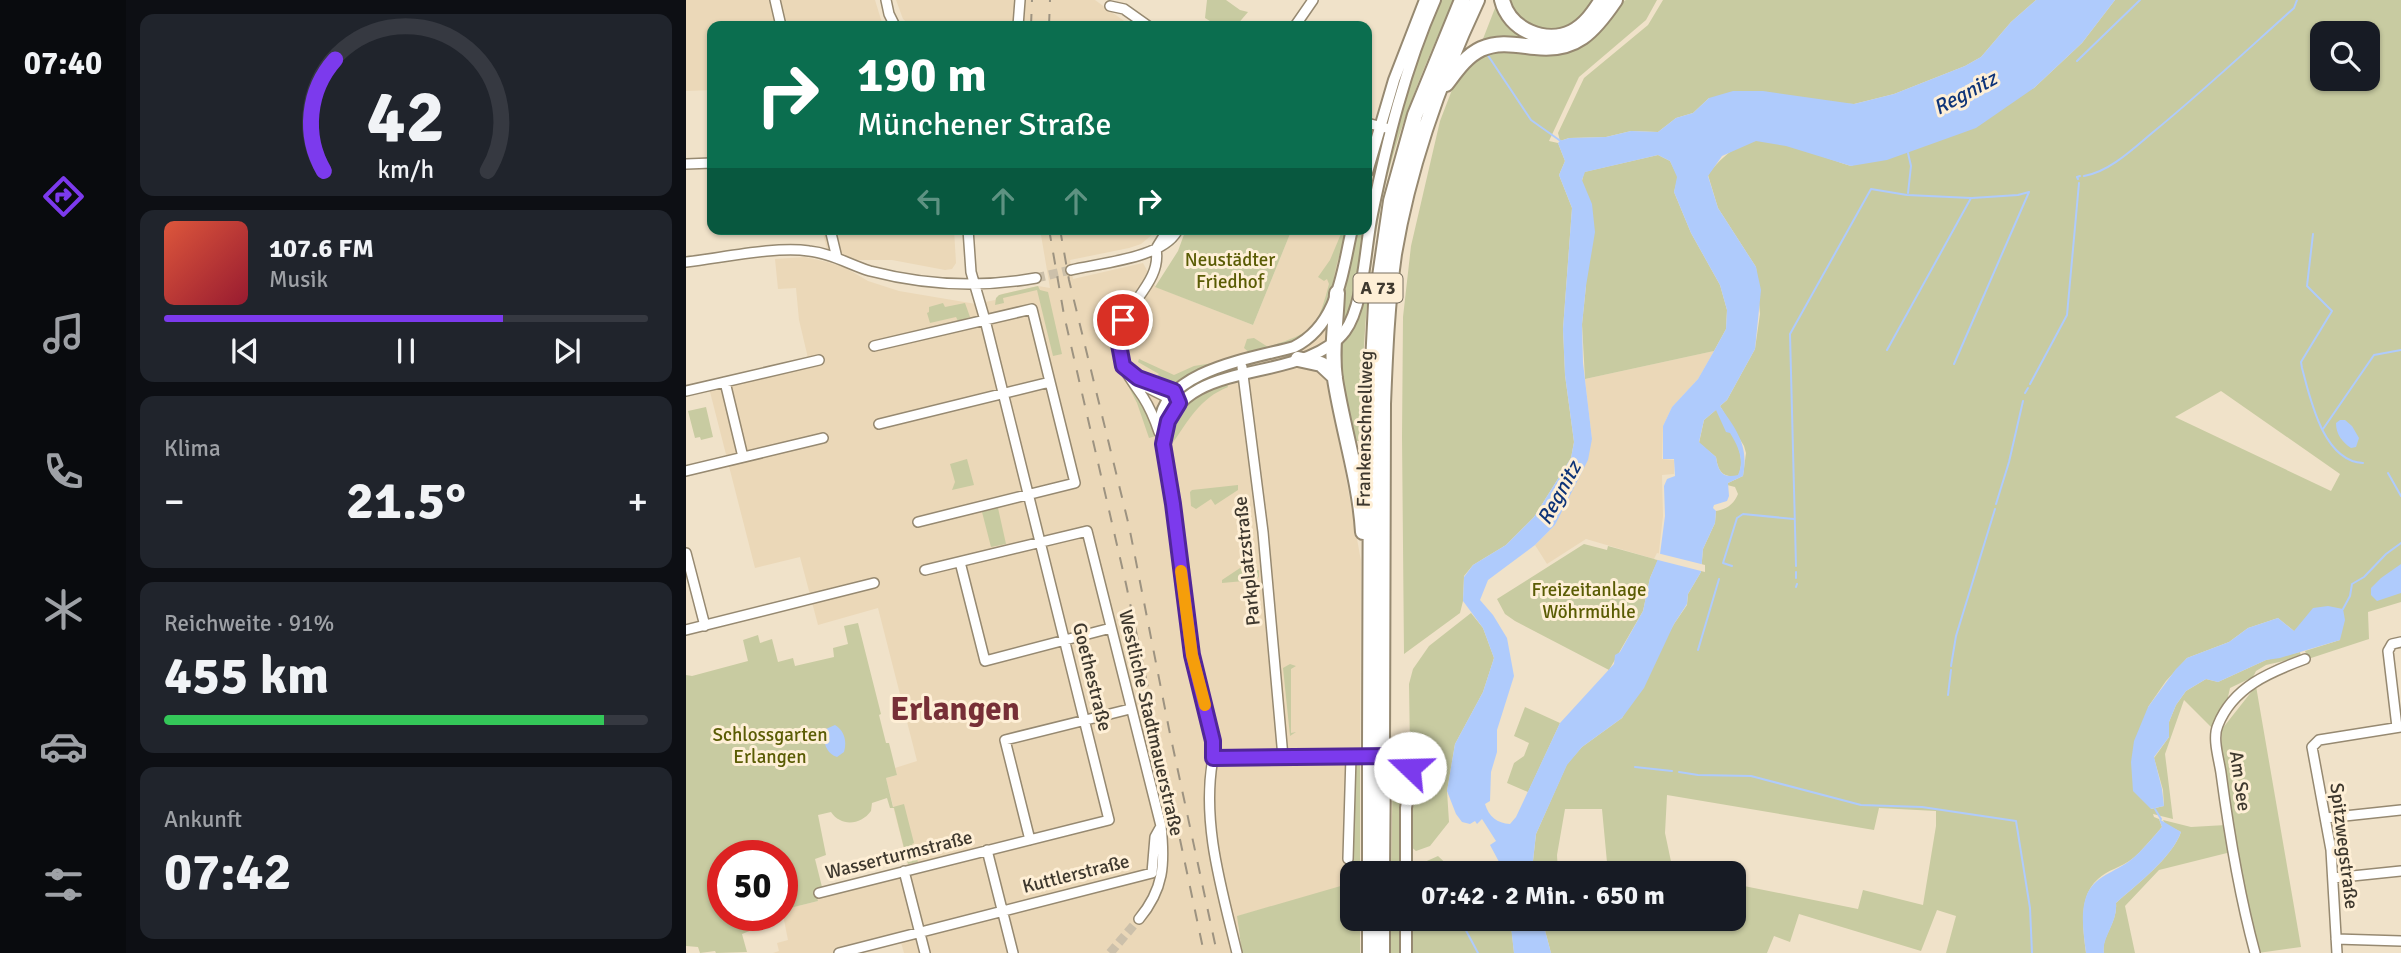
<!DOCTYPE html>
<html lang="de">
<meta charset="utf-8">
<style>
:root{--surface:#171b24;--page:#20242c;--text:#f1f3f6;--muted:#9ea1a6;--line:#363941;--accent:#7c3aed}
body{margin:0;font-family:Signika,sans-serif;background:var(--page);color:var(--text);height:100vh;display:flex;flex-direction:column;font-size:26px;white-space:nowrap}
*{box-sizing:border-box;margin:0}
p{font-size:23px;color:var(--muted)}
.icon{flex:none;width:38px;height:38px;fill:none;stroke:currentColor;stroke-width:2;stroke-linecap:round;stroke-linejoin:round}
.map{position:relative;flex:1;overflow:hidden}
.sheet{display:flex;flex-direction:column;gap:14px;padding:14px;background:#0d0f14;width:560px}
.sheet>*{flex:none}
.hud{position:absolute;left:21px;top:21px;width:665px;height:214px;border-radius:14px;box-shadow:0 2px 5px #0004;background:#0b6e4f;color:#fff;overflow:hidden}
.fabs{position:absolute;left:1624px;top:21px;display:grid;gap:14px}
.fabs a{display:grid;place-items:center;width:70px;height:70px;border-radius:14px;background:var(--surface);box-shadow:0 2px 5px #0004;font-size:35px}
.speed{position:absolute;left:21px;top:840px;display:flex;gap:14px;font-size:35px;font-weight:700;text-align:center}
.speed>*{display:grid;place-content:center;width:91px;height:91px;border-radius:50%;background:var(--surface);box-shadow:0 2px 5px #0004;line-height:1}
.speed .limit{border:10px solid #d22;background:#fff;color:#111}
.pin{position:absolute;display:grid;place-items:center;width:60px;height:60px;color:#fff;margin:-30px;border:4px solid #fff;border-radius:50%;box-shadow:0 2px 7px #0007}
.me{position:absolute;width:77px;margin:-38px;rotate:291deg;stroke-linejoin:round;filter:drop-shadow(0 0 5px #0008)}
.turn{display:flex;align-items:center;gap:24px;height:147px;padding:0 35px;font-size:32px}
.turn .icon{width:91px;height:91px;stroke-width:2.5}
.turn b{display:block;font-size:49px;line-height:60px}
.lanes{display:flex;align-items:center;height:66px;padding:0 35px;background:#0003;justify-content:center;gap:35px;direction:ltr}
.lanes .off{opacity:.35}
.big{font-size:52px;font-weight:700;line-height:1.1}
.sheet .tile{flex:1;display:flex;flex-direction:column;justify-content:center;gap:10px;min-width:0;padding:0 24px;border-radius:14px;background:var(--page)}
.sheet .dial{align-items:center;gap:0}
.dial svg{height:182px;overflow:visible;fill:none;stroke:var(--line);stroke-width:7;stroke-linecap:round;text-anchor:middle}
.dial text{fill:var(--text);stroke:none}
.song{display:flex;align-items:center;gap:21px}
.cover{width:84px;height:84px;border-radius:10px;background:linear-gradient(135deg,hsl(10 70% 55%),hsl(350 70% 35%))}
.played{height:7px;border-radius:4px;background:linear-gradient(90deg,var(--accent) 70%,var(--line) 70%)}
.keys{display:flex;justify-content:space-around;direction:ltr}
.heat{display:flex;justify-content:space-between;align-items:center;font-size:38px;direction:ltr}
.charge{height:10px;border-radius:5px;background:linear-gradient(90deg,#34c759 91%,var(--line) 0)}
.trip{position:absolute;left:654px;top:861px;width:406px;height:70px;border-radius:14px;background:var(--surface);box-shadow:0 2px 5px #0004;font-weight:700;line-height:70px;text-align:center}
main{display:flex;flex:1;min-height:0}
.menu{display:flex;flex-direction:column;width:126px;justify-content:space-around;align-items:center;background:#090b0e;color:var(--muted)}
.menu .icon{width:49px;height:49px}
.menu .active{color:var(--accent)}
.menu b{font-size:32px;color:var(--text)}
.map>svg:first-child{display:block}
.built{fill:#ebd8b8}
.green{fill:#c8cba1;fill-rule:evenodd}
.water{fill:#afcbfc;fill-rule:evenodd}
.pier{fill:#f0e2c9}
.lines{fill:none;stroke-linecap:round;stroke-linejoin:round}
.stream{stroke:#afcbfc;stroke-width:2}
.minor-tunnel{stroke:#ccc0aa;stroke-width:9;stroke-dasharray:9 4.5;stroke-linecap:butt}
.minor-casing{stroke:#968971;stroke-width:12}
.major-casing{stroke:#968971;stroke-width:14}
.highway-casing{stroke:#968971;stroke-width:18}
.minor{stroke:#fff;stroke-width:9}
.major{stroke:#fff;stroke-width:10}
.highway{stroke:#fff;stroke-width:14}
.rail{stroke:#9d9381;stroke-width:2;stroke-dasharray:12 12;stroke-linecap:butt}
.highway-bridge-casing{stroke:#968971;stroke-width:18;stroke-linecap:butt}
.highway-bridge{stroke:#fff;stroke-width:14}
.route-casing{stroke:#51269a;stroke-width:18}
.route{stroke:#7c3aed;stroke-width:12}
.slow{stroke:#f59e0b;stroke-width:12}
.labels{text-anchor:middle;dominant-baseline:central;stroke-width:6;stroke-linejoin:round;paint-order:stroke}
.shield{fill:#feefd6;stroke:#786f60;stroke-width:2}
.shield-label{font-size:18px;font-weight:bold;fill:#3e382e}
.park-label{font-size:19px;fill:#5a5c04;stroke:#feefd6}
.street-label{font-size:19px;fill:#3e382e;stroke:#feefd6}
.water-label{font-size:21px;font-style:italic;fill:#0d3377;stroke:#feefd6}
.town-label{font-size:33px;font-weight:bold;fill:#772f37;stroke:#feefd6}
</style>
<main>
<nav class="menu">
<b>07:40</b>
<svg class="icon active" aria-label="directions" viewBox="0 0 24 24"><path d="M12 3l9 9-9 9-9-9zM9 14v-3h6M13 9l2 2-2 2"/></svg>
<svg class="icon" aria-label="music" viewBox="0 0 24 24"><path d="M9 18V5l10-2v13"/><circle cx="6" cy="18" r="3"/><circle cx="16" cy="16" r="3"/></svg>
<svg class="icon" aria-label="phone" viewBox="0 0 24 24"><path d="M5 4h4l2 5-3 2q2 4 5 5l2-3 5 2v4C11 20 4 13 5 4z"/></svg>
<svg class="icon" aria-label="climate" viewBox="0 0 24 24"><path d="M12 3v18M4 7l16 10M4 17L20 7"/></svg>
<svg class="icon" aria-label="car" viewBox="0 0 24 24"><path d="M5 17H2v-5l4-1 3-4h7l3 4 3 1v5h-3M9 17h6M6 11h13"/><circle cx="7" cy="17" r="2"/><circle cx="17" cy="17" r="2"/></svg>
<svg class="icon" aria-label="filters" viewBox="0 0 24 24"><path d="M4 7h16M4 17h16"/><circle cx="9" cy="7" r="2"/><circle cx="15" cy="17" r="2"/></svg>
</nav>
<section class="sheet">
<div class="tile dial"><svg viewBox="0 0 100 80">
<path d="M14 69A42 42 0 1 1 86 69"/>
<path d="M14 69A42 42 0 0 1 19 20" stroke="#7c3aed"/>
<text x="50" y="56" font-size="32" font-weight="700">42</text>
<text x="50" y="72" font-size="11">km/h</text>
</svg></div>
<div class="tile">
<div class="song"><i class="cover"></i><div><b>107.6 FM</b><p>Musik</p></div></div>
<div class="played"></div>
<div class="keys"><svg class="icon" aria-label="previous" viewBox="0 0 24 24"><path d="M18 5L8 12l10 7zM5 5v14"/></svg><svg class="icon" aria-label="pause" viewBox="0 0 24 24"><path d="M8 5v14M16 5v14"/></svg><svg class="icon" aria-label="next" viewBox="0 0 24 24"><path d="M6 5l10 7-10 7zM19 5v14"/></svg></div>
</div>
<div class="tile"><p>Klima</p>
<div class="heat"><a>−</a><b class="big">21.5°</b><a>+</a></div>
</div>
<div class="tile"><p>Reichweite · 91%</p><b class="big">455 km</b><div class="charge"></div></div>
<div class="tile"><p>Ankunft</p><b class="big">07:42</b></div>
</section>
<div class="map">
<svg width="1715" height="953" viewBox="0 0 1715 953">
<rect width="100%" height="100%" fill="#f0e2c9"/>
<path class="built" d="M0,0H189L197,26H26V90L0,91Z
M210,0H409L445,26H225L217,19Z
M136,229H268L270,263L266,269L259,270L206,260H167L141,249Z
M354,229H473L455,244L443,248L384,260L387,279L457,263L470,287L567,325L606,229H657L638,356L675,561L674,759L668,762L665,884L552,916V928L556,953H218L214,939L157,953H87L93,951L91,943L102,940L96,910L132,901L129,889L222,865L200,778L211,775L209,768L231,761L192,608L132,625L114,557L69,568L22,384L122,358L113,320L110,288L92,289L89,259L119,257L141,262L158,267L182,281L213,291L290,304L309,300L316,294L352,286L364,288Z
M1028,351L1012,379L986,407L977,426L976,459L988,460V474L976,475L977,516L972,560L900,539L861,564L849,545L869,525L906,439L899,379Z"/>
<path class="green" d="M521,0H540L554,10L562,12L550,26H532L519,18Z
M753,0H768C740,62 713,124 698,191C680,273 676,357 675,441H666L654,382L651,344L661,334L721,89Z
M818,0H911C878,35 882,35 835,23Z
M940,0H971L960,20L893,77L863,141L872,143L879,161L873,175L886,208L877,329L879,375L888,442L885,458L848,517L820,545L787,565L778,576L777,601L774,613L718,654L716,437L717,317L725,246L754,121L769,82L779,67L796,54L812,49L842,51Z
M977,0H1350L1325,22L1295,57L1279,66L1208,94L1168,104L1023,98L1007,113L990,118L972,132L945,131L920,137L883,138L874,141L872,133L898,78L962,25Z
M1429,0H1715V602L1682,612L1683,639L1622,659L1619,651L1654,640L1608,631L1592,618L1562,628L1543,642L1501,658L1480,681L1462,707L1465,809L1478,806L1477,790L1468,758L1483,737V722L1490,705L1500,691L1520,679L1532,682L1580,660L1614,652L1615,657L1580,665L1570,671L1567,677L1544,688L1542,697L1544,704L1529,731L1498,700L1479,754L1487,819L1467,814L1468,817L1473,819L1476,827C1471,833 1452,855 1446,859C1436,867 1421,870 1412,879C1392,896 1397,930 1400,953H1260L1270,916L1251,910L1235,951L1113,914L1104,942L1088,936L1081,953H865L856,919H1048V884L1172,909L1177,890L1237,905L1250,826V811L1193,808L1188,830L981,795L979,833L987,871L995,873H922L916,809H879L871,855L872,873H849L847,861L850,834L881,764L896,747L936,718L988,624L1001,605L1002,594L1015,572L1017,549L1029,523L1030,511C1041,509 1048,504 1052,494L1049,487L1041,485L1042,483L1057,476L1060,453L1058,446L1034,406L1041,400L1069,349L1074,314L1070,267L1032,208L1022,175C1033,160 1049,144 1069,141C1089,138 1144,160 1165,166L1348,88L1396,43ZM1636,33H1682V79H1636ZM1535,391L1654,474L1645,491L1489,417Z
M811,3L822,23L891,37L795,44Z
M972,155L984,161L992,177L988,192L1005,233L1034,285L1041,310L1040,329L1028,351L899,379L896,324L900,286L896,181L898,172Z
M500,229H606L567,325L469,287L492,251Z
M657,229H662C660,240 655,250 652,260C646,281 645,311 630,327C615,345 586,349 565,354L558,348L561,339L568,338L582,347C627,332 631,330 643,284L641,279L638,281L632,277L644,260Z
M671,229H679L668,302L655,329L654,314Z
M352,286L354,290L362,292L376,354L367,356L351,290L317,298L318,303L309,305L310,298L313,295Z
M257,303L259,307L279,303L284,317L272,321L270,317L244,323L241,313L243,312V307Z
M437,335C437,345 442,369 452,374C457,376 465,376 470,377L473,374L452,362L453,359L488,375L508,366L533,362L488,386C480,386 473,383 465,380C440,372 436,359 437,335Z
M436,374L453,396L470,436L463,438L451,403Z
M541,384L542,387C514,398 502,421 486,444C490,403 504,396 541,384Z
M20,407L27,437L15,440L14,437L9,438L2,411Z
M1031,409C1042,429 1063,452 1052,476C1036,478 1032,471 1030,457L1013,443L1018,420Z
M281,459L288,485L266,490L269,482L264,464Z
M552,485V490L529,505L525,499L510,509L505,506L504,492L506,490Z
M312,508L320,544L305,547L296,512Z
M898,544L921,550L922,546L972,560L964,578L957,611L923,670L829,621L819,614L811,599Z
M554,568L557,571L573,570V577L569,580L536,583V580Z
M785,613L797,628L808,658L797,692L769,744L761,791L763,822L744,846L730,851L723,845V808L729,769L724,749L723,684L727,669L743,646Z
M172,623L195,714L193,715L200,743H203L211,775L200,778L207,807L218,804L228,843L226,844L232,862L222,864L208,808H204L201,798L186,803L185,811C175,825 155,827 145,812L132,815L140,855L129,859L136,887L129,889L132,901L96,910V856H37V915H75L70,917L71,921L66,930L56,934L61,952L30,953L29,951L14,953L12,947L0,946V675L6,676L62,661L57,640L72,635L74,643L86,639L92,662L107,658L109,666L148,657L147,648L162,644L158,626Z
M604,664L610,666L605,669V733L610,732L604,736L597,668Z
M1570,686L1615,947L1572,953L1548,835L1535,749L1536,729Z
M839,707L874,723L842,792L821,783L828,763L838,756L843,743L828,736Z
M674,759V873H667V919H674V953H556L551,916L665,883L668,762Z
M707,759L714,764L718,773L714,810V873H705Z
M1477,820L1505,827L1540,825L1545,852L1473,870L1439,906L1449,953H1418C1414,938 1432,923 1430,903C1450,885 1486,858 1495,832L1479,824Z
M752,856L770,873H723V869Z
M705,919H714L715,953H705Z
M723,919H818L825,925L828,953H723Z"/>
<path class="water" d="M1350,0H1429L1396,43L1348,88L1290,128L1201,160L1165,166L1100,146L1070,141L1036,156L1022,176L1032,208L1070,267L1075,290L1069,349L1041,400L1034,406C1051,431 1063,445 1057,476L1042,483L1043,496L1041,501L1028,505L1027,508L1030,511L1029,523L1017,549L1015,572L1002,594L1001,604L988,624L958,688L936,718L896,747L881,765L850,834L847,861L849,873H819L804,845L810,841L796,819L791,824L789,821L784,824L776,822L770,814L761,791L769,744L797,692L808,658L797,628L777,601L778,577L787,565L820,545L848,517L885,458L888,442L879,375L877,329L886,208L873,175L879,161L872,143L874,141L883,138L920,137L945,131L972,132L990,118L1007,113L1023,98L1047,91H1077L1168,104L1208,94L1279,66L1295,57L1325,22ZM972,155L984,161L991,177L988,192L1005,233L1034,285L1041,310L1040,329L1028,351L1012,379L986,407L977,426V459H988L989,476L981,479L978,486L979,516L974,554L964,578L957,611L934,652L929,655L928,664L874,723L830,817L824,824C811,823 803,817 799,804L804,801L805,772L811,752V730L828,676L821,638L807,615L794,600L802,580L849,545L869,525L902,460L906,439L897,363L896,325L900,286L909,232L906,204L896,180L899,172ZM1030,410L1040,432L1044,433C1052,446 1059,460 1052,475C1036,479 1032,471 1030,457L1013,442L1018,420Z
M1654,420H1659L1666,426L1673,438L1670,447L1665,448C1656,442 1650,434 1650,423Z
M1715,564V593L1691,601L1685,595V588L1695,578Z
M1642,606L1657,609L1659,620L1654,640L1594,658L1580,660L1532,682L1520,679L1500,691L1490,705L1483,722V737L1468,757L1476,789L1478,806L1465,809L1447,791L1445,762L1448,741L1462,707L1490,669L1501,658L1543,642L1562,628L1592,618L1608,631L1627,608Z
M149,725C159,731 161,742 158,752L151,757C139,753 136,740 140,729Z
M1473,819L1495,832C1486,858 1450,885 1430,903C1432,923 1415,938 1418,953H1400C1398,936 1394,914 1400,897C1408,875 1429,873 1446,859C1452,855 1471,833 1476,827Z
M824,919H856L865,953H828Z"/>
<path class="pier" d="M971,553L1019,565V572L968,559Z"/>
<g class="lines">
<path class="stream" d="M801,54L845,120L876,142
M1391,61L1454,0
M1398,176C1423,172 1447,149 1466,133C1515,93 1561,50 1608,8L1611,0
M1392,179L1391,177L1394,176
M1222,193L1225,166L1222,153
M1627,234L1621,286L1646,311L1615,362L1616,368C1624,398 1637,461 1677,463
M1268,364L1343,192L1332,195L1286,198
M1344,384L1381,315L1393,183
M1339,393L1342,388
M1637,429L1688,355L1715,350
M1702,473L1715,496
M1310,504L1323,462L1337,401
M1046,566L1037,563L1051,518L1057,514L1108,519
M1110,566L1104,334L1185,189L1221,195L1285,198L1201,350
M1110,572V578
M1110,587L1111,584
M1657,609L1664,596L1666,584L1678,577L1700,554L1715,543
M1012,650L1033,579
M1265,666L1270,636L1309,509
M1262,695L1265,670
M949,767L986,771
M993,772L1012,775L1065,776L1175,805L1236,807L1330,821L1344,908L1346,953
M1469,809L1475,819
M776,923L792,953"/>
<path class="minor-tunnel" d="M350,278L385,270
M424,953L453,919"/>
<defs>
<path id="minor" d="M89,0L95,26
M200,0L203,14L209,26
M424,6L438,9L462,26
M332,26L334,0
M609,26L627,0
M681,123L700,128
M0,164L26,163
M144,229L151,258
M471,247L482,229
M470,249C477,287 427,310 432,349C434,367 447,382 457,397C464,408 469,420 473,432
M0,262C36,258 89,246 123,251C145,253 164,265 184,271C238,285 295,288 350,278
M385,270C413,263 480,258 492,229
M188,346L346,309L389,483L232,522
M556,367L577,532L597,757
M441,371L452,378L488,391L490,396
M39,382L57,457
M450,382L488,401
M0,391L133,360
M193,424L364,382
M0,471L137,438
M0,553L19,626
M274,562L299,661L425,628
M239,570L401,531L475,826C479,864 478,889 453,919
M0,630L188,583
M1711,727L1702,651L1706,644L1715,642
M527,758C515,823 536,890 551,953
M1640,818L1715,810
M344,840L319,740L444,709
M301,850L327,953
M662,859L665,756
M218,871L239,953
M1647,878L1715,871
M133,893L423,820L299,320L285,272L282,229
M1650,939L1715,941
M153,953L466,873L469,837L474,828
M1569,953C1553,894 1543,833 1535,773C1533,759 1526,738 1532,725C1547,687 1584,672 1619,659
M1651,953L1645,850L1626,747L1633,740L1715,727"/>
<path id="major" d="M681,172L708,80L739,0
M666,229C656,273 652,325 608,347C569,358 477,370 474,423L487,504L506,655L527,741V758L707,756L719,760L724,768L725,775L720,808V873
M479,434C494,355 618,386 659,331C678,305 679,247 686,214C701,141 719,68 749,0
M720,919V953"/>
<path id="highway" d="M816,0C823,30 860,45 886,32C900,25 908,12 916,0
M760,84C770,71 780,56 795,49C813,41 830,45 849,47C890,52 908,31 929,0
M651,293C650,322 645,351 649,379C657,430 674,481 677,532
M612,359L635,364L649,377
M684,751L685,402L690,304L705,201L729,115L776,0
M696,751L697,404C699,354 701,304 708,254C723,165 753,81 791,0
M684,873V760
M696,873L697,761
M684,919V953
M696,919V953"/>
</defs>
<use href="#minor" class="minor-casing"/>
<use href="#major" class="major-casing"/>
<use href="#highway" class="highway-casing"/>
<use href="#minor" class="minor"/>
<use href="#major" class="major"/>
<use href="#highway" class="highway"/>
<path class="rail" d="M345,26L346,0
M363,26L364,0
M363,229L378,315L440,584L518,953
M374,229L383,280L443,526L483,729L531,953"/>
<defs>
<path id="highway-bridge" d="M684,751V760
M696,751L697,761"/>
</defs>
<use href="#highway-bridge" class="highway-bridge-casing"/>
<use href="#highway-bridge" class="highway-bridge"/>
</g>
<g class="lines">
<defs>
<path id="route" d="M437,320L432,339L437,366L452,378L488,391L493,403L482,421L477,444L487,504L506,655L527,741V758L707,756L719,760L724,768"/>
</defs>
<use href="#route" class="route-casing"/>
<use href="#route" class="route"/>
<path class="slow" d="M495,571L506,655L519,705"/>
</g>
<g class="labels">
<rect class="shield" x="667.5" y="273.5" width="49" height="29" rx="5"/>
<g class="shield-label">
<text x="692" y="288">A 73</text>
</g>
<g class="park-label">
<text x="544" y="260">Neustädter<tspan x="544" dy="22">Friedhof</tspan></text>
<text x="903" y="590">Freizeitanlage<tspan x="903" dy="22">Wöhrmühle</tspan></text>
<text x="84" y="735">Schlossgarten<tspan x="84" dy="22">Erlangen</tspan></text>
</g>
<g class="street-label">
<text transform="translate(679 429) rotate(-89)">Frankenschnellweg</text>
<text transform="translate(561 561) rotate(-96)">Parkplatzstraße</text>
<text transform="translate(406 677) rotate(76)">Goethestraße</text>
<text transform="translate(465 723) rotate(77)">Westliche Stadtmauerstraße</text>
<text transform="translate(1554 781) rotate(82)">Am See</text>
<text transform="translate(1658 846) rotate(83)">Spitzwegstraße</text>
<text transform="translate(213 855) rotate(-14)">Wasserturmstraße</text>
<text transform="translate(390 874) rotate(-14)">Kuttlerstraße</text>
</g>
<g class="water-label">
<text transform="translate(1279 93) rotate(-28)">Regnitz</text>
<text transform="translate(873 493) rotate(-61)">Regnitz</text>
</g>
<g class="town-label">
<text x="269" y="709">Erlangen</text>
</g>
</g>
</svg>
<div class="fabs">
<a><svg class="icon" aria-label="search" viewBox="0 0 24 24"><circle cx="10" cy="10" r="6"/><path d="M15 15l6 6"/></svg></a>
</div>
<div class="speed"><div class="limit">50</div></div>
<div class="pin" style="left:437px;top:320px;background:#d93025"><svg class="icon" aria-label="arrive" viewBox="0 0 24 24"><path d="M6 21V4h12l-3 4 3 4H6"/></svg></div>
<svg class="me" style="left:724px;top:768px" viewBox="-20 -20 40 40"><circle r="19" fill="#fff"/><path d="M0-13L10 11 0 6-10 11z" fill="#7c3aed"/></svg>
<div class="trip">07:42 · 2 Min. · 650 m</div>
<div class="hud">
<div class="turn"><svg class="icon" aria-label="right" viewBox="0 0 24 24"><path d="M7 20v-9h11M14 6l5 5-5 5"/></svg><div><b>190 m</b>Münchener Straße</div></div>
<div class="lanes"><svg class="icon off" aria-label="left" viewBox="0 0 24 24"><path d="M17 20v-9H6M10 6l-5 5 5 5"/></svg><svg class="icon off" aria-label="ahead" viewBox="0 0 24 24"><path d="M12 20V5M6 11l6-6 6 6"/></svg><svg class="icon off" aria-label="ahead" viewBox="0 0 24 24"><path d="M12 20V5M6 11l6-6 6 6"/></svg><svg class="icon" aria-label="right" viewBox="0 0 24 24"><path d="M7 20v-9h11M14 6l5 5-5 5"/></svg></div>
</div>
</div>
</main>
